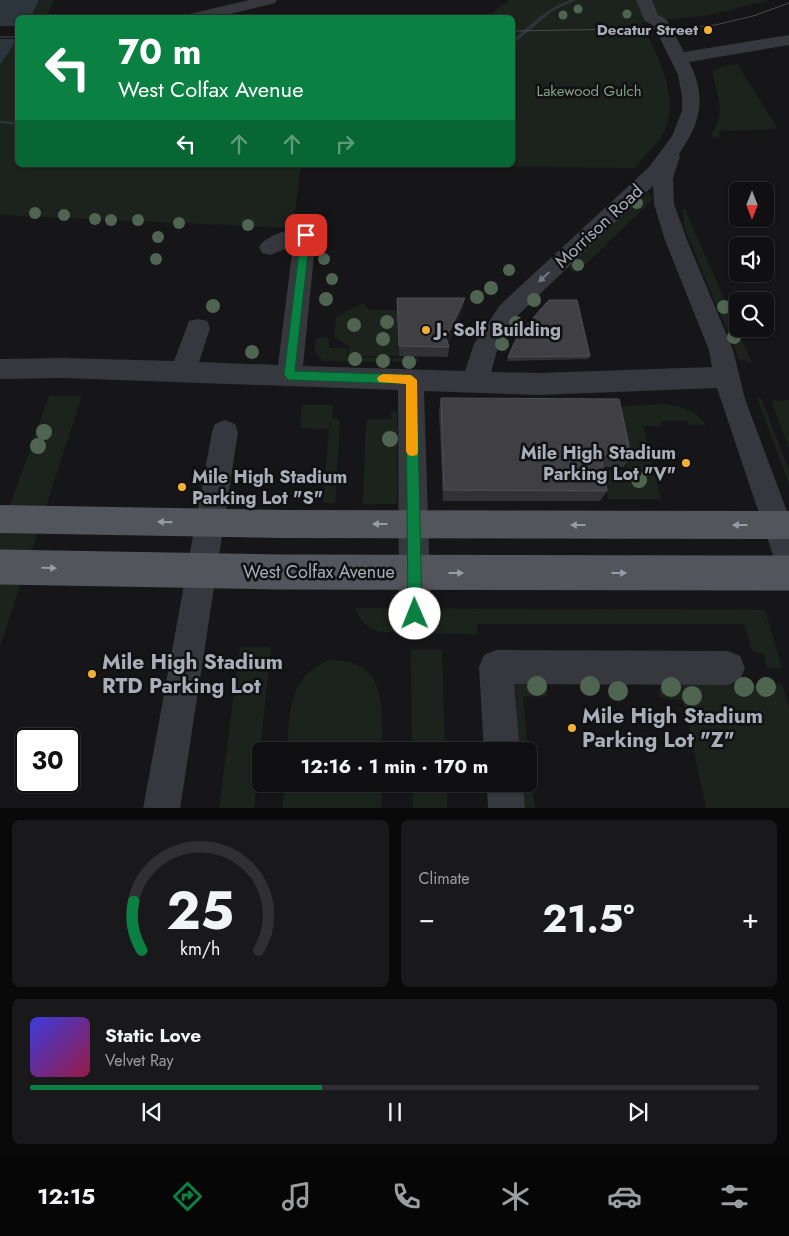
<!DOCTYPE html>
<meta charset="utf-8">
<style>
:root{--surface:#101012;--page:#19191b;--text:#f1f3f6;--muted:#9c9d9f;--line:#303032;--accent:#0b8043}
body{margin:0;font-family:Jost,sans-serif;background:var(--page);color:var(--text);height:100vh;display:flex;flex-direction:column;font-size:19px;white-space:nowrap}
*{box-sizing:border-box;margin:0}
p{font-size:16px;color:var(--muted)}
.icon{flex:none;width:28px;height:28px;fill:none;stroke:currentColor;stroke-width:2;stroke-linecap:round;stroke-linejoin:round}
.map{position:relative;height:808px;overflow:hidden}
.details{display:flex;flex-direction:column;gap:12px;padding:12px;background:#09090a;flex:1}
.details>*{flex:none}
.hud{position:absolute;left:15px;top:15px;width:500px;height:152px;border-radius:8px;box-shadow:0 1px 4px #0004,0 0 0 1px var(--line);background:#0b8043;color:#fff;overflow:hidden}
.needle{width:32px;rotate:180deg}
.buttons{position:absolute;left:729px;top:182px;display:grid;gap:10px}
.buttons a{display:grid;place-items:center;width:45px;height:45px;border-radius:8px;background:var(--surface);box-shadow:0 1px 4px #0004,0 0 0 1px var(--line);font-size:25px}
.speed{position:absolute;left:15px;top:728px;display:flex;gap:10px;font-size:25px;font-weight:700;text-align:center}
.speed>*{display:grid;place-content:center;width:65px;height:65px;border-radius:50%;background:var(--surface);box-shadow:0 1px 4px #0004,0 0 0 1px var(--line);line-height:1}
.speed .limit{border:2px solid #111;border-radius:8px;background:#fff;color:#111}
.pin{position:absolute;display:grid;place-items:center;width:42px;height:42px;color:#fff;margin:-21px;border-radius:10px;box-shadow:0 2px 8px #0006}
.me{position:absolute;width:55px;margin:-28px;rotate:359deg;stroke-linejoin:round;filter:drop-shadow(0 0 4px #0008)}
.turn{display:flex;align-items:center;gap:18px;height:105px;padding:0 20px;font-size:22px}
.turn .icon{width:65px;height:65px;stroke-width:2.5}
.turn b{display:block;font-size:35px;line-height:42px}
.lanes{display:flex;align-items:center;height:48px;padding:0 20px;background:#0003;justify-content:center;gap:25px;direction:ltr}
.lanes .off{opacity:.35}
.big{font-size:38px;font-weight:700;line-height:1.1}
.details .card{flex:1;display:flex;flex-direction:column;justify-content:center;gap:8px;min-width:0;padding:0 18px;border-radius:8px;background:var(--page)}
.details .dial{align-items:center;gap:0}
.dial svg{height:130px;overflow:visible;fill:none;stroke:var(--line);stroke-width:7;stroke-linecap:round;text-anchor:middle}
.dial text{fill:var(--text);stroke:none}
.song{display:flex;align-items:center;gap:15px}
.cover{width:60px;height:60px;border-radius:8px;background:linear-gradient(135deg,hsl(240 70% 55%),hsl(340 70% 35%))}
.played{height:5px;border-radius:2px;background:linear-gradient(90deg,var(--accent) 40%,var(--line) 40%)}
.keys{display:flex;justify-content:space-around;direction:ltr}
.heat{display:flex;justify-content:space-between;align-items:center;font-size:28px;direction:ltr}
.details .tiles{flex:1;display:grid;gap:12px;grid-template-columns:1fr 1fr}
.card:last-child{grid-column:span 2}
.trip{position:absolute;left:252px;top:742px;width:285px;height:50px;border-radius:8px;background:var(--surface);box-shadow:0 1px 4px #0004,0 0 0 1px var(--line);font-weight:700;line-height:50px;text-align:center}
.tabs{display:flex;height:80px;justify-content:space-around;align-items:center;background:#060607;color:var(--muted)}
.tabs .icon{width:35px;height:35px}
.tabs .on{color:var(--accent)}
.tabs b{font-size:22px;color:var(--text)}
.map>svg:first-child{display:block}
.green{fill:#1c231d}
.water{fill:#2c353c}
.pier{fill:#161618}
.lines{fill:none;stroke-linecap:round;stroke-linejoin:round}
.stream{fill:#2c353c;fill-rule:evenodd}
.minor{fill:#37383d;fill-rule:evenodd}
.tram{stroke:#4a4c52;stroke-width:1}
.major-bridge-far1{stroke:#53555c;stroke-width:28}
.major-bridge{stroke:#53555c;stroke-width:35}
.tree{fill:#506452}
.wall{fill:#323236}
.shaded-wall{fill:#212124}
.building{fill:#3f3f44;stroke:#4f5156}
.oneway{fill:#757881}
.oneway2{fill:#979ba6}
.route{fill:#0b8043;stroke:#07532c}
.slow{fill:#f59e0b}
.poi-dot{fill:#f2b134;stroke:#111113;stroke-width:2}
.labels{text-anchor:middle;dominant-baseline:central;stroke-width:5;stroke-linejoin:round;paint-order:stroke}
.far-poi-label{font-size:15px;font-weight:bold;fill:#a8adb8;stroke:#111113;text-anchor:end}
.far-park-label{font-size:15px;fill:#7fa381;stroke:#111113}
.street-label{font-size:18px;fill:#a8adb8;stroke:#111113}
.poi-label{font-size:18px;font-weight:bold;fill:#a8adb8;stroke:#111113;text-anchor:start}
.near-poi-label{font-size:21px;font-weight:bold;fill:#a8adb8;stroke:#111113;text-anchor:start}
</style>
<div class="map">
<svg width="789" height="809" viewBox="0 0 789 809">
<rect width="100%" height="100%" fill="#161618"/>
<path class="green" d="M39,0H54L46,17L31,18Z
M510,0H770L706,16L642,22C656,55 679,92 666,128C661,140 643,157 635,168L301,165L293,228L0,215V65L17,40L18,165H512V18L330,17L334,15L486,17Z
M736,64L738,65L778,129L719,131L720,138L711,136C728,105 716,101 713,71L721,67Z
M649,193L653,199L578,272H572L569,266L643,194Z
M683,209H685L752,363L739,359L684,227Z
M363,303L369,310H397L398,356H348L349,347L334,337L336,317Z
M316,338H329V348H347V357L419,358V362L323,361L314,350Z
M49,396H82L0,647V533Z
M757,398H761L789,470V484Z
M789,400V448L771,401Z
M660,404C678,405 696,409 706,425H689L687,421H661L662,426H643L661,499H608L603,470H628L614,407Z
M302,405H333L332,419H339L340,421L335,503H323L329,429L300,428Z
M391,412H397V504H363L366,423L368,419H391Z
M355,608L765,610L782,668H767L763,653H756L751,648L744,624H477L478,634L380,632C366,628 361,621 355,608Z
M240,647H271L254,808H219Z
M411,650H442L445,751H412Z
M329,660C388,658 382,708 382,751H287C291,711 286,679 329,660Z
M513,684H544L548,689L547,696L523,697L528,751H519Z
M782,684L789,708V808H706L683,700L664,699L660,696L659,688L667,685Z
M529,754L535,808H524L522,784H529Z
M285,784H381V808H282Z
M412,784H447V808H413Z"/>
<path class="water" d="M0,0H39L31,17L18,18L17,40L0,65Z"/>
<path class="pier" d="M0,26H17V39H0Z"/>
<g class="lines">
<path class="stream" d="M570,0H576L558,8L550,13L512,45V41C530,25 547,8 570,0Z
M0,121L18,122V125L0,123Z"/>
<path class="minor" d="M249,0H277L275,3L214,18L188,17L190,14Z
M636,0H652L658,15L667,20L684,52L789,35V45L689,62C707,97 701,122 679,154L680,156L673,178L674,204L687,240L733,350L745,399L789,517V573L778,568L774,558L717,388L539,395L424,391L431,614L426,625L415,630L404,625L399,614L398,390L64,378L0,379V359L64,358L174,361L189,321L198,319L207,321L210,328L199,362L278,365L293,246L270,255L262,253L259,247C267,234 298,225 313,230L316,235L303,366L465,371L474,344L500,305L649,167L672,136L682,111V96L678,75L654,26L645,21ZM653,186L654,204L665,240L709,350L712,367L539,373L491,372L499,344L516,317Z
M225,420L235,424L238,432L180,809H143L212,432L215,424Z
M496,650L728,651L740,656L745,668L740,680L728,685L514,684L520,751H484L479,667L484,655Z
M487,784H523L525,809H488Z"/>
<path class="tram" d="M512,31L683,28L715,25L753,16L789,3
M0,37H18"/>
<path class="major-bridge-far1" d="M0,519L282,524L789,525"/>
<path class="major-bridge" d="M0,567L277,572L789,573"/>
</g>
<g class="tree">
<circle cx="578" cy="9" r="4.5"/>
<circle cx="627" cy="14" r="4.5"/>
<circle cx="563" cy="15" r="4.5"/>
<circle cx="637" cy="203" r="6"/>
<circle cx="35" cy="213" r="6"/>
<circle cx="64" cy="215" r="6"/>
<circle cx="95" cy="219" r="6"/>
<circle cx="111" cy="220" r="6"/>
<circle cx="138" cy="220" r="6"/>
<circle cx="179" cy="223" r="6"/>
<circle cx="248" cy="225" r="6"/>
<circle cx="158" cy="237" r="6"/>
<circle cx="156" cy="259" r="6"/>
<circle cx="324" cy="259" r="6"/>
<circle cx="578" cy="265" r="6"/>
<circle cx="509" cy="270" r="6"/>
<circle cx="332" cy="279" r="6"/>
<circle cx="491" cy="288" r="7"/>
<circle cx="477" cy="297" r="7"/>
<circle cx="326" cy="299" r="7"/>
<circle cx="534" cy="300" r="7"/>
<circle cx="213" cy="306" r="7"/>
<circle cx="724" cy="307" r="7"/>
<circle cx="387" cy="322" r="7"/>
<circle cx="516" cy="323" r="7"/>
<circle cx="354" cy="325" r="7"/>
<circle cx="734" cy="337" r="7"/>
<circle cx="383" cy="339" r="7"/>
<circle cx="502" cy="344" r="7"/>
<circle cx="252" cy="352" r="7"/>
<circle cx="355" cy="359" r="7"/>
<circle cx="383" cy="361" r="7"/>
<circle cx="409" cy="362" r="7"/>
<circle cx="44" cy="432" r="8"/>
<circle cx="390" cy="439" r="8"/>
<circle cx="38" cy="446" r="8"/>
<circle cx="639" cy="480" r="8"/>
<circle cx="537" cy="686" r="10"/>
<circle cx="590" cy="686" r="10"/>
<circle cx="671" cy="687" r="10"/>
<circle cx="744" cy="687" r="10"/>
<circle cx="766" cy="687" r="10"/>
<circle cx="618" cy="691" r="10"/>
<circle cx="692" cy="696" r="10"/>
</g>
<path class="wall" d="M397,298L463,308L448,343L449,347L448,357L399,356Z
M590,356L588,359L507,361L508,357Z
M441,398L631,455L624,467H603L607,491L600,501H443L439,411Z"/>
<path class="shaded-wall" d="M465,298L463,308L446,347V338Z"/>
<path class="building" d="M397,298H465L446,338L449,347L399,346Z
M549,300H577L590,356L508,357L518,335Z
M441,398L619,399L631,455H601L607,491L444,490Z"/>
<defs><path id="oneway-solid" d="M-6-.8H1V-3.2L6.5 0L1 3.2V.8H-6Z" transform="scale(1.25)"/></defs>
<use class="oneway" href="#oneway-solid" transform="translate(544 277) rotate(137)"/>
<g class="oneway2">
<use href="#oneway-solid" transform="translate(165 522) rotate(-179)"/>
<use href="#oneway-solid" transform="translate(380 524) rotate(-180)"/>
<use href="#oneway-solid" transform="translate(578 525) rotate(-180)"/>
<use href="#oneway-solid" transform="translate(740 525) rotate(-180)"/>
<use href="#oneway-solid" transform="translate(49 568) rotate(1)"/>
<use href="#oneway-solid" transform="translate(456 573)"/>
<use href="#oneway-solid" transform="translate(619 573)"/>
</g>
<path class="route" d="M306,232L310,235L295,371L411,375L417,380L422,614L420,619L415,621L411,619L408,614L406,384L289,380L284,375L301,235Z"/>
<path class="slow" d="M383,374L411,375L417,380L418,451L417,455L412,456L408,455L406,451V384L379,382L377,379L379,376Z"/>
<g class="poi-dot">
<circle cx="708" cy="30" r="5"/>
<circle cx="426" cy="330" r="5"/>
<circle cx="686" cy="463" r="5"/>
<circle cx="182" cy="487" r="5"/>
<circle cx="92" cy="674" r="5"/>
<circle cx="572" cy="728" r="5"/>
</g>
<g class="labels">
<g class="far-poi-label">
<text x="698" y="30">Decatur Street</text>
</g>
<g class="far-park-label">
<text x="589" y="91">Lakewood Gulch</text>
</g>
<g class="street-label">
<text transform="translate(599 226) rotate(-43)">Morrison Road</text>
<text x="319" y="572">West Colfax Avenue</text>
</g>
<g class="poi-label">
<text x="436" y="330">J. Solf Building</text>
<text x="676" y="453" text-anchor="end">Mile High Stadium<tspan x="676" dy="21">Parking Lot "V"</tspan></text>
<text x="192" y="477">Mile High Stadium<tspan x="192" dy="21">Parking Lot "S"</tspan></text>
</g>
<g class="near-poi-label">
<text x="102" y="662">Mile High Stadium<tspan x="102" dy="24">RTD Parking Lot</tspan></text>
<text x="582" y="716">Mile High Stadium<tspan x="582" dy="24">Parking Lot "Z"</tspan></text>
</g>
</g>
</svg>
<div class="buttons">
<a><svg class="needle" viewBox="-14 -14 28 28"><path d="M0-13l5 13h-10z" fill="#e53935"/><path d="M0 13l5-13h-10z" fill="#9c9d9f"/></svg></a>
<a><svg class="icon" aria-label="sound" viewBox="0 0 24 24"><path d="M4 9h4l5-4v14l-5-4H4zM17 9q2 3 0 6"/></svg></a>
<a><svg class="icon" aria-label="search" viewBox="0 0 24 24"><circle cx="10" cy="10" r="6"/><path d="M15 15l6 6"/></svg></a>
</div>
<div class="speed"><div class="limit">30</div></div>
<div class="pin" style="left:306px;top:235px;background:#d93025"><svg class="icon" aria-label="arrive" viewBox="0 0 24 24"><path d="M6 21V4h12l-3 4 3 4H6"/></svg></div>
<svg class="me" style="left:415px;top:614px" viewBox="-20 -20 40 40"><circle r="19" fill="#fff"/><path d="M0-13L10 11 0 6-10 11z" fill="#0b8043"/></svg>
<div class="trip">12:16 · 1 min · 170 m</div>
<div class="hud">
<div class="turn"><svg class="icon" aria-label="left" viewBox="0 0 24 24"><path d="M17 20v-9H6M10 6l-5 5 5 5"/></svg><div><b>70 m</b>West Colfax Avenue</div></div>
<div class="lanes"><svg class="icon" aria-label="left" viewBox="0 0 24 24"><path d="M17 20v-9H6M10 6l-5 5 5 5"/></svg><svg class="icon off" aria-label="ahead" viewBox="0 0 24 24"><path d="M12 20V5M6 11l6-6 6 6"/></svg><svg class="icon off" aria-label="ahead" viewBox="0 0 24 24"><path d="M12 20V5M6 11l6-6 6 6"/></svg><svg class="icon off" aria-label="right" viewBox="0 0 24 24"><path d="M7 20v-9h11M14 6l5 5-5 5"/></svg></div>
</div>
</div>
<section class="details">
<div class="tiles">
<div class="card dial"><svg viewBox="0 0 100 80">
<path d="M14 69A42 42 0 1 1 86 69"/>
<path d="M14 69A42 42 0 0 1 9 39" stroke="#0b8043"/>
<text x="50" y="56" font-size="32" font-weight="700">25</text>
<text x="50" y="72" font-size="11">km/h</text>
</svg></div>
<div class="card"><p>Climate</p>
<div class="heat"><a>−</a><b class="big">21.5°</b><a>+</a></div>
</div>
<div class="card">
<div class="song"><i class="cover"></i><div><b>Static Love</b><p>Velvet Ray</p></div></div>
<div class="played"></div>
<div class="keys"><svg class="icon" aria-label="previous" viewBox="0 0 24 24"><path d="M18 5L8 12l10 7zM5 5v14"/></svg><svg class="icon" aria-label="pause" viewBox="0 0 24 24"><path d="M8 5v14M16 5v14"/></svg><svg class="icon" aria-label="next" viewBox="0 0 24 24"><path d="M6 5l10 7-10 7zM19 5v14"/></svg></div>
</div>
</div>
</section>
<nav class="tabs">
<b>12:15</b>
<svg class="icon on" aria-label="directions" viewBox="0 0 24 24"><path d="M12 3l9 9-9 9-9-9zM9 14v-3h6M13 9l2 2-2 2"/></svg>
<svg class="icon" aria-label="music" viewBox="0 0 24 24"><path d="M9 18V5l10-2v13"/><circle cx="6" cy="18" r="3"/><circle cx="16" cy="16" r="3"/></svg>
<svg class="icon" aria-label="phone" viewBox="0 0 24 24"><path d="M5 4h4l2 5-3 2q2 4 5 5l2-3 5 2v4C11 20 4 13 5 4z"/></svg>
<svg class="icon" aria-label="climate" viewBox="0 0 24 24"><path d="M12 3v18M4 7l16 10M4 17L20 7"/></svg>
<svg class="icon" aria-label="car" viewBox="0 0 24 24"><path d="M5 17H2v-5l4-1 3-4h7l3 4 3 1v5h-3M9 17h6M6 11h13"/><circle cx="7" cy="17" r="2"/><circle cx="17" cy="17" r="2"/></svg>
<svg class="icon" aria-label="filters" viewBox="0 0 24 24"><path d="M4 7h16M4 17h16"/><circle cx="9" cy="7" r="2"/><circle cx="15" cy="17" r="2"/></svg>
</nav>
